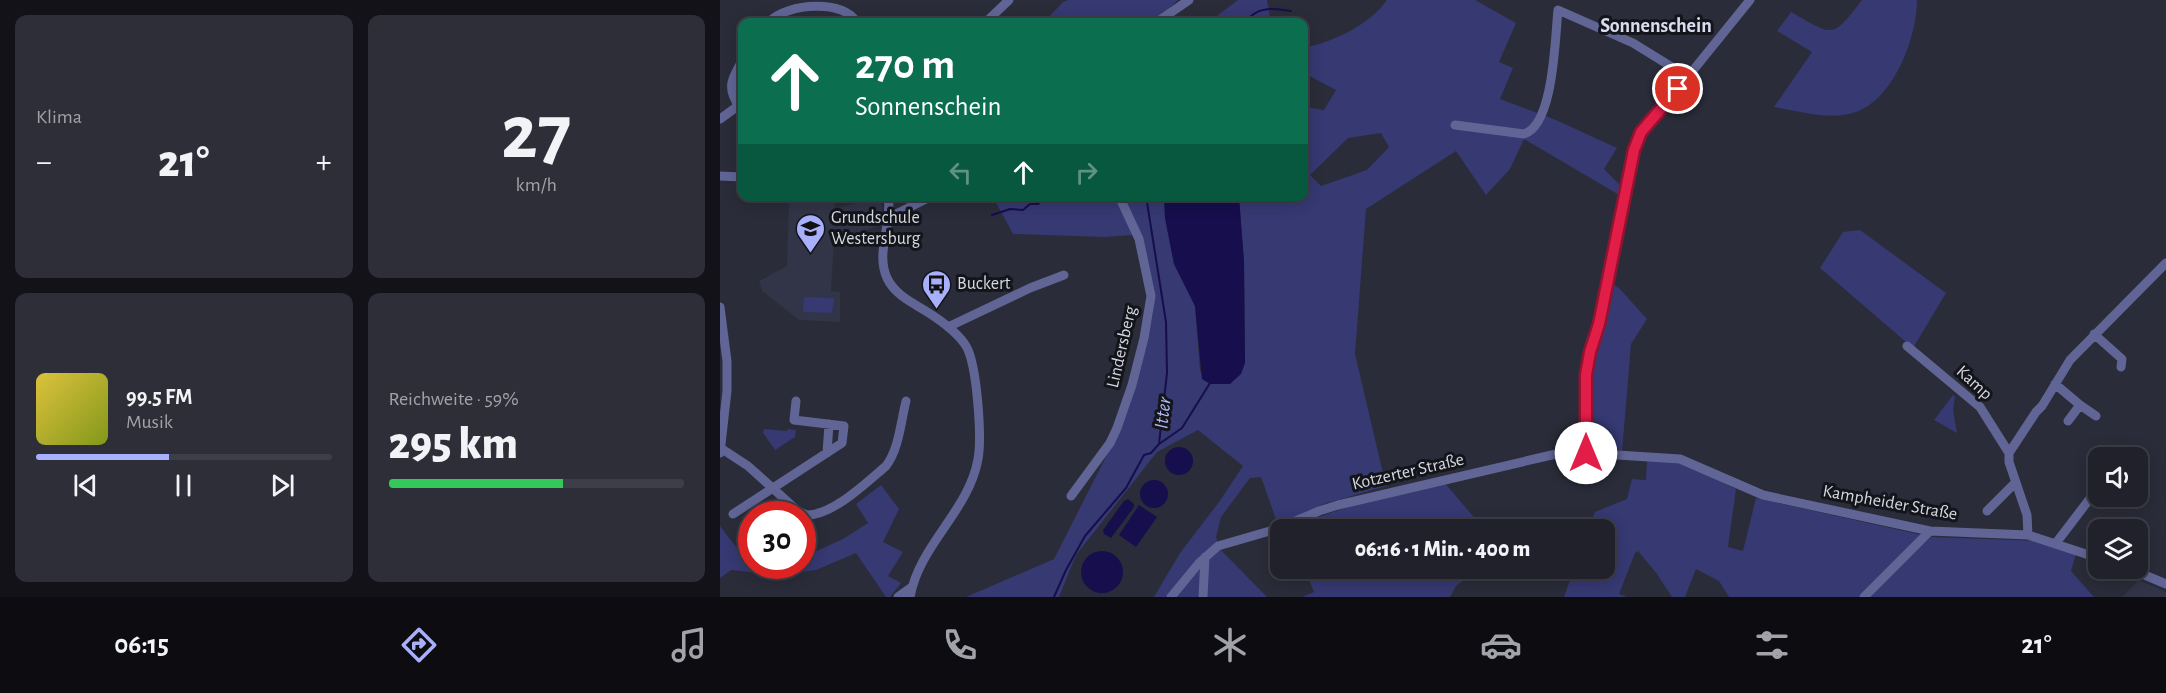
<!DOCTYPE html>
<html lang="de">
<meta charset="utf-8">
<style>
:root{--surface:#20212b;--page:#2d2e37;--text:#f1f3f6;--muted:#a2a3a9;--line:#3d3e47;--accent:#a8b0fc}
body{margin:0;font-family:"Alegreya Sans",sans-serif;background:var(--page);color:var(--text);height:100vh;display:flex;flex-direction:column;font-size:22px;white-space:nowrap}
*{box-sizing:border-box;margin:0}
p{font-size:20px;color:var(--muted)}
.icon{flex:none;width:33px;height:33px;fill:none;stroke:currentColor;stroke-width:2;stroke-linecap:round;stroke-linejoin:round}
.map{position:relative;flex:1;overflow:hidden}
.panel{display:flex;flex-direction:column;gap:15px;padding:15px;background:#121218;width:720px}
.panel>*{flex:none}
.top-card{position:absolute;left:18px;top:18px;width:570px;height:183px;border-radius:12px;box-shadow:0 3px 15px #0003,0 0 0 2px var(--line);background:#0b6e4f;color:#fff;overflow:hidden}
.fabs{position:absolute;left:1368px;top:447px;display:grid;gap:12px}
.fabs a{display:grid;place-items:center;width:60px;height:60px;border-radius:12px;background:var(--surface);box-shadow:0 3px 15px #0003,0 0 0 2px var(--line);font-size:30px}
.speed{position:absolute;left:18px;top:501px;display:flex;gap:12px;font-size:30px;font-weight:700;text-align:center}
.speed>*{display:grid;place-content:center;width:78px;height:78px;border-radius:50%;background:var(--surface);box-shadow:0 3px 15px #0003,0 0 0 2px var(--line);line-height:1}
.speed .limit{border:9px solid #d22;background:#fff;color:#111}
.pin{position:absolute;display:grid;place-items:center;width:51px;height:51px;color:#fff;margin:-26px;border:3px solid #fff;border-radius:50%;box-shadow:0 2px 6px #0007}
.me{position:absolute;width:66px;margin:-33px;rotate:0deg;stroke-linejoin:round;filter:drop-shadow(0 0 4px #0008)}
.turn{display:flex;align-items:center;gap:21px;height:126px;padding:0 18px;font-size:27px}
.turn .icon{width:78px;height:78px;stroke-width:2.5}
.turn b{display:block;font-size:42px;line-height:51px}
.lanes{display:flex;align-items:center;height:57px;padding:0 18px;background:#0003;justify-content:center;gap:30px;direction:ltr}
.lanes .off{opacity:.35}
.big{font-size:45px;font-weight:800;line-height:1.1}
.panel .card{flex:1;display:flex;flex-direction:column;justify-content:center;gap:9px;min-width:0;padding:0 21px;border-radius:12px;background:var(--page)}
.panel .dial{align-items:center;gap:0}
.dial b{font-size:78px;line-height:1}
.song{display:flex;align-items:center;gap:18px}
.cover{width:72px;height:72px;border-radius:9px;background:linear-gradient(135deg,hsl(50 70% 55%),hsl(70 70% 35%))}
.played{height:6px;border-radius:3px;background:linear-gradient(90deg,var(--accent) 45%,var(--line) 45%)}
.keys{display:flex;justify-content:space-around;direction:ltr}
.heat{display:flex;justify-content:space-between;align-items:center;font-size:33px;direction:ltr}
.charge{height:9px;border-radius:4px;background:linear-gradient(90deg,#34c759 59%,var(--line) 0)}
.panel .tiles{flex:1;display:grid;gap:15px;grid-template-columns:repeat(2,1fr)}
.trip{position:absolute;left:550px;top:519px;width:345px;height:60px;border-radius:12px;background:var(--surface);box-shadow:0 3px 15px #0003,0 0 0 2px var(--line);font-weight:800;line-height:60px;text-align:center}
.dock{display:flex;height:96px;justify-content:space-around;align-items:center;background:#0d0d11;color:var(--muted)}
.dock .icon{width:42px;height:42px}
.dock .current{color:var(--accent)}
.dock b{font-size:27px;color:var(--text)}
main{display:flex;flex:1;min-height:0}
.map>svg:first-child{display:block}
.built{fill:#323447}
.green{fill:#363972;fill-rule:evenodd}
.water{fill:#160e4d}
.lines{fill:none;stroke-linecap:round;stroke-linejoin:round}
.stream{stroke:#160e4d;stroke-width:2}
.minor{stroke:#606595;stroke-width:9}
.route-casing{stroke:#92132f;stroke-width:15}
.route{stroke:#e11d48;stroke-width:10}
.labels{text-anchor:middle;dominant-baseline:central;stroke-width:6;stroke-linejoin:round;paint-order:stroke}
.poi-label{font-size:18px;fill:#d6d8e1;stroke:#14151b;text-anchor:start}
.street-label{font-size:18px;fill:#d6d8e1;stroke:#14151b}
.neighbourhood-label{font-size:20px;font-weight:bold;fill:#d9dcee;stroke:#14151b}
.water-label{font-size:20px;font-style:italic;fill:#b5bcf7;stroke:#14151b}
</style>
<main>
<section class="panel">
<div class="tiles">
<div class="card"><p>Klima</p>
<div class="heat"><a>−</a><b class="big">21°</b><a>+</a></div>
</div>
<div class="card dial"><b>27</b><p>km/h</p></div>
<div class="card">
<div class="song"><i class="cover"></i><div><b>99.5 FM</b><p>Musik</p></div></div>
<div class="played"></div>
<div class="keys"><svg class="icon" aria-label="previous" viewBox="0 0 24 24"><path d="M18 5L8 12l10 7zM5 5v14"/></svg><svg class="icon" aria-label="pause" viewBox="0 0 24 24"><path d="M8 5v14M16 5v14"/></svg><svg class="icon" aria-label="next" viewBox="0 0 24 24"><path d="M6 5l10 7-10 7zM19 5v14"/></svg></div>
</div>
<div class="card"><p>Reichweite · 59%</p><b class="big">295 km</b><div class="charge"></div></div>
</div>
</section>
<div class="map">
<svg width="1446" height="597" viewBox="0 0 1446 597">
<rect width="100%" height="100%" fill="#2a2c39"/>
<path class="built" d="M69,197H114L115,209L140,202L141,197H161L163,223L124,240H114L111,291L120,292V322L79,320L42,291L39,281L67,266Z
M1419,580L1446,592V597H1402Z"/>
<path class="green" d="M348,0H458L443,14L431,22H324L343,2Z
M518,0H547L551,22H489Z
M667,0H755L796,23L779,62L793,68L780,99L836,120L897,148L884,169L903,188L901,196L804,139L790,169L766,195L736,151L646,209L635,354L666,486L604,504L558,525L541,477L530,478L501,517L496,537L501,550L547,597H434L460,553L499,502L523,466L478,430L437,452L356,555L339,597H246L334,559L395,439L432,318L434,296L413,235L384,237L293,234L273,197H444L445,218L454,264L475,306L480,371L490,384H510L525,362L524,262L519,197L584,196V107L604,110L616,90L584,73V48C614,41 648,26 667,0ZM661,133L669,147L647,170L601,186L590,175L628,138Z
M1142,0H1197C1197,37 1174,99 1136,112C1111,121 1079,111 1054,107L1092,52L1057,31L1071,12C1114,36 1111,40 1142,0Z
M1140,230L1226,293L1193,348L1100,268L1123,232Z
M891,283L899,288L927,319L911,344L902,452L872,451L868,444C869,419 866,391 871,367C873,355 886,327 883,317Z
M84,297L114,298L112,313L83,312Z
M1233,395L1235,397L1233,410L1237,433L1214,420Z
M44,429L67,431L68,429L76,430L75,437L55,450L43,433Z
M927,460L956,462L968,465L1016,489L1008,547L1023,551L1036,498L1202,535L1140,597H1009L999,581L976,569L965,597H952L937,574L918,551L915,553L899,594L907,597H844L854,569L885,568V530L868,529L875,512L907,499L912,479L926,480Z
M724,482L764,529L566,530C617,507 671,496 724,482Z
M161,485L179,509L163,542L183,552L168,576L181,583L170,597H166L136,553L96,570L57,575L11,570L0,578V526L26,560L31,557L32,566H82L83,557L123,539L148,523L136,504Z
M1211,537L1320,541L1356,554L1351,571L1374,597H1148Z
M585,569H758L736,586L730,597H582L594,592Z"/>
<path class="water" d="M444,197H519L524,262L525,363L521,374L510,384H490L482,379L475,306L454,264L445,218Z
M445 461a14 14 0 1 1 28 0a14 14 0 1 1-28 0Z
M420 494a14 14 0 1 1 28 0a14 14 0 1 1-28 0Z
M408,499L414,504V507L391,538L384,534L383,530L404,501Z
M419,505L437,517L416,547L399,535Z
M361 572a21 21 0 1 1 42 0a21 21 0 1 1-42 0Z"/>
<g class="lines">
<path class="stream" d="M529,22L530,17C542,6 555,9 571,11
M272,215L290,209L303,210L310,204H318L321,201L334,196
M439,444L462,428L490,383
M334,597L346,570L365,536L406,488L424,455L431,453L439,444L447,373L446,322L426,196"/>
<path class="minor" d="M49,22C68,2 126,0 136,22
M266,22L289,0
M437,22L469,0
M19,106C6,88 12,78 22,61
M0,119L22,103
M735,125L804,134C834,125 835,37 838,10L913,43L968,77
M0,176L22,177
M168,196C173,224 155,252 167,278C176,297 196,304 212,315C224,323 238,333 246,346C257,364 262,437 258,459C249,511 199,545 190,597
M170,217L212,196
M0,307L7,361V391L0,453
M228,327L310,288L344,275
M1374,334L1402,359L1401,367
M1187,346L1260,407L1289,453
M1335,384L1360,405L1348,421
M1360,405L1376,416
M2,449L28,466L78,511L87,515L82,518
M107,453L109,424
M866,453V375L870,352L879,324L914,150L921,132L958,89L1030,0
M1401,458L1404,451
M351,496L390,443L397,428L412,385L424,338L431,296L419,239L399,196
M1267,511L1296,482
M13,514L122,443L124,426L74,420L76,401
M87,515C113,515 146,483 166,466C179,449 181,421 186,401
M1308,535L1307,515L1289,462V453L1316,412L1322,406L1350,360L1446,263
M1336,543L1378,488
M31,552H32
M1408,568L1446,584
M178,597L192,587
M451,597L479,563L498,546L557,529L599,511L618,505L836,454L866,453L960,459L1043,495L1210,531L1308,535L1378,558
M483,597L485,557
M1144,597L1210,531"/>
</g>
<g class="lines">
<defs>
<path id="route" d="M866,453V375L870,352L879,324L914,150L921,132L958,89"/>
</defs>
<use href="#route" class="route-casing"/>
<use href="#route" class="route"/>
</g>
<defs>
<symbol id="school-pin" viewBox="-11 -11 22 30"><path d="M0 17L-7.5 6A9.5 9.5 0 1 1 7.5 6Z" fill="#a8b0fc" stroke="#14151b"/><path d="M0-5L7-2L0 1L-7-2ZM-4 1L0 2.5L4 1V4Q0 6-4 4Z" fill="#111"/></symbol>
<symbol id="bus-pin" viewBox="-11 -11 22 30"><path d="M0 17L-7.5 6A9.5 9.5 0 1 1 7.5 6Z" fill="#a8b0fc" stroke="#14151b"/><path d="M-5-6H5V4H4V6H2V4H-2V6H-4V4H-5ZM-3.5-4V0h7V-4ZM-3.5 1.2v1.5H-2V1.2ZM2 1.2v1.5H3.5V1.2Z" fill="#111"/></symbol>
</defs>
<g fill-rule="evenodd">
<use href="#school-pin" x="74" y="212" width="33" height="45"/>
<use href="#bus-pin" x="200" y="268" width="33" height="45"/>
</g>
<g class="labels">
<g class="poi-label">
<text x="111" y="218">Grundschule<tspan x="111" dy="21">Westersburg</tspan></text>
<text x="237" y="284">Buckert</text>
</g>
<g class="street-label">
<text transform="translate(402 347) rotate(-77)">Lindersberg</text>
<text transform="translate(1254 383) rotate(42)">Kamp</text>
<text transform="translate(688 472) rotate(-13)">Kotzerter Straße</text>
<text transform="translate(1170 503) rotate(10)">Kampheider Straße</text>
</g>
<g class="neighbourhood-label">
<text x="936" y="26">Sonnenschein</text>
</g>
<g class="water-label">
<text transform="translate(443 413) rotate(-84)">Itter</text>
</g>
</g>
</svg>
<div class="fabs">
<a><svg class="icon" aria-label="sound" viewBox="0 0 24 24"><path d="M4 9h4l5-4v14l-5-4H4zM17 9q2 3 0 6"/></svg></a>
<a><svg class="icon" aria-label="layers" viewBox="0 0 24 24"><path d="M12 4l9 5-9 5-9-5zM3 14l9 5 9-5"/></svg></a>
</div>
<div class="speed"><div class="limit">30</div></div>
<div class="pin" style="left:958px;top:89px;background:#d93025"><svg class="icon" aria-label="arrive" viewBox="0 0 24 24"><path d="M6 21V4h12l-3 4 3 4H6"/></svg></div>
<svg class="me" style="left:866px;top:453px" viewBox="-20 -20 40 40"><circle r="19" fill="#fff"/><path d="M0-13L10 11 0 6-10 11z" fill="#e11d48"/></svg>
<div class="trip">06:16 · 1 Min. · 400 m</div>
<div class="top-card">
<div class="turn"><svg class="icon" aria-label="ahead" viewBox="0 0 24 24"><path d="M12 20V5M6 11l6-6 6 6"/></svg><div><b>270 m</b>Sonnenschein</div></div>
<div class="lanes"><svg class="icon off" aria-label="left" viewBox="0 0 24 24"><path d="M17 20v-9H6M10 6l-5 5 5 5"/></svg><svg class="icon" aria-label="ahead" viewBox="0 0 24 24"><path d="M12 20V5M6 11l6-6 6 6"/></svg><svg class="icon off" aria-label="right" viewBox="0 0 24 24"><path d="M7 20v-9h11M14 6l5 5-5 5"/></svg></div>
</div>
</div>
</main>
<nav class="dock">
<b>06:15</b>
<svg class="icon current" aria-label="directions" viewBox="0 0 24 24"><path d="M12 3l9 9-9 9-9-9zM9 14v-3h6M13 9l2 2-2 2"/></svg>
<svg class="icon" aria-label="music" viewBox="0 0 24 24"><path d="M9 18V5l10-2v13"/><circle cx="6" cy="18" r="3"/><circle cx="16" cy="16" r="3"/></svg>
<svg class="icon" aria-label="phone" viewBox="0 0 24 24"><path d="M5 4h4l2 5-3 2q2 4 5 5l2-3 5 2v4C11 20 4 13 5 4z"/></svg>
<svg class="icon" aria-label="climate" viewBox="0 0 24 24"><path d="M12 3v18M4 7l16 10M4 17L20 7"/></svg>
<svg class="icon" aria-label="car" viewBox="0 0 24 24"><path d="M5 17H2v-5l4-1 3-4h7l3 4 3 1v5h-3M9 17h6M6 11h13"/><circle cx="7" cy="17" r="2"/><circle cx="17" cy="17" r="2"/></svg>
<svg class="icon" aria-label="filters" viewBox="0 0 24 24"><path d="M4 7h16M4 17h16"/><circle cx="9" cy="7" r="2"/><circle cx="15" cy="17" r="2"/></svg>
<b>21°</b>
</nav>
